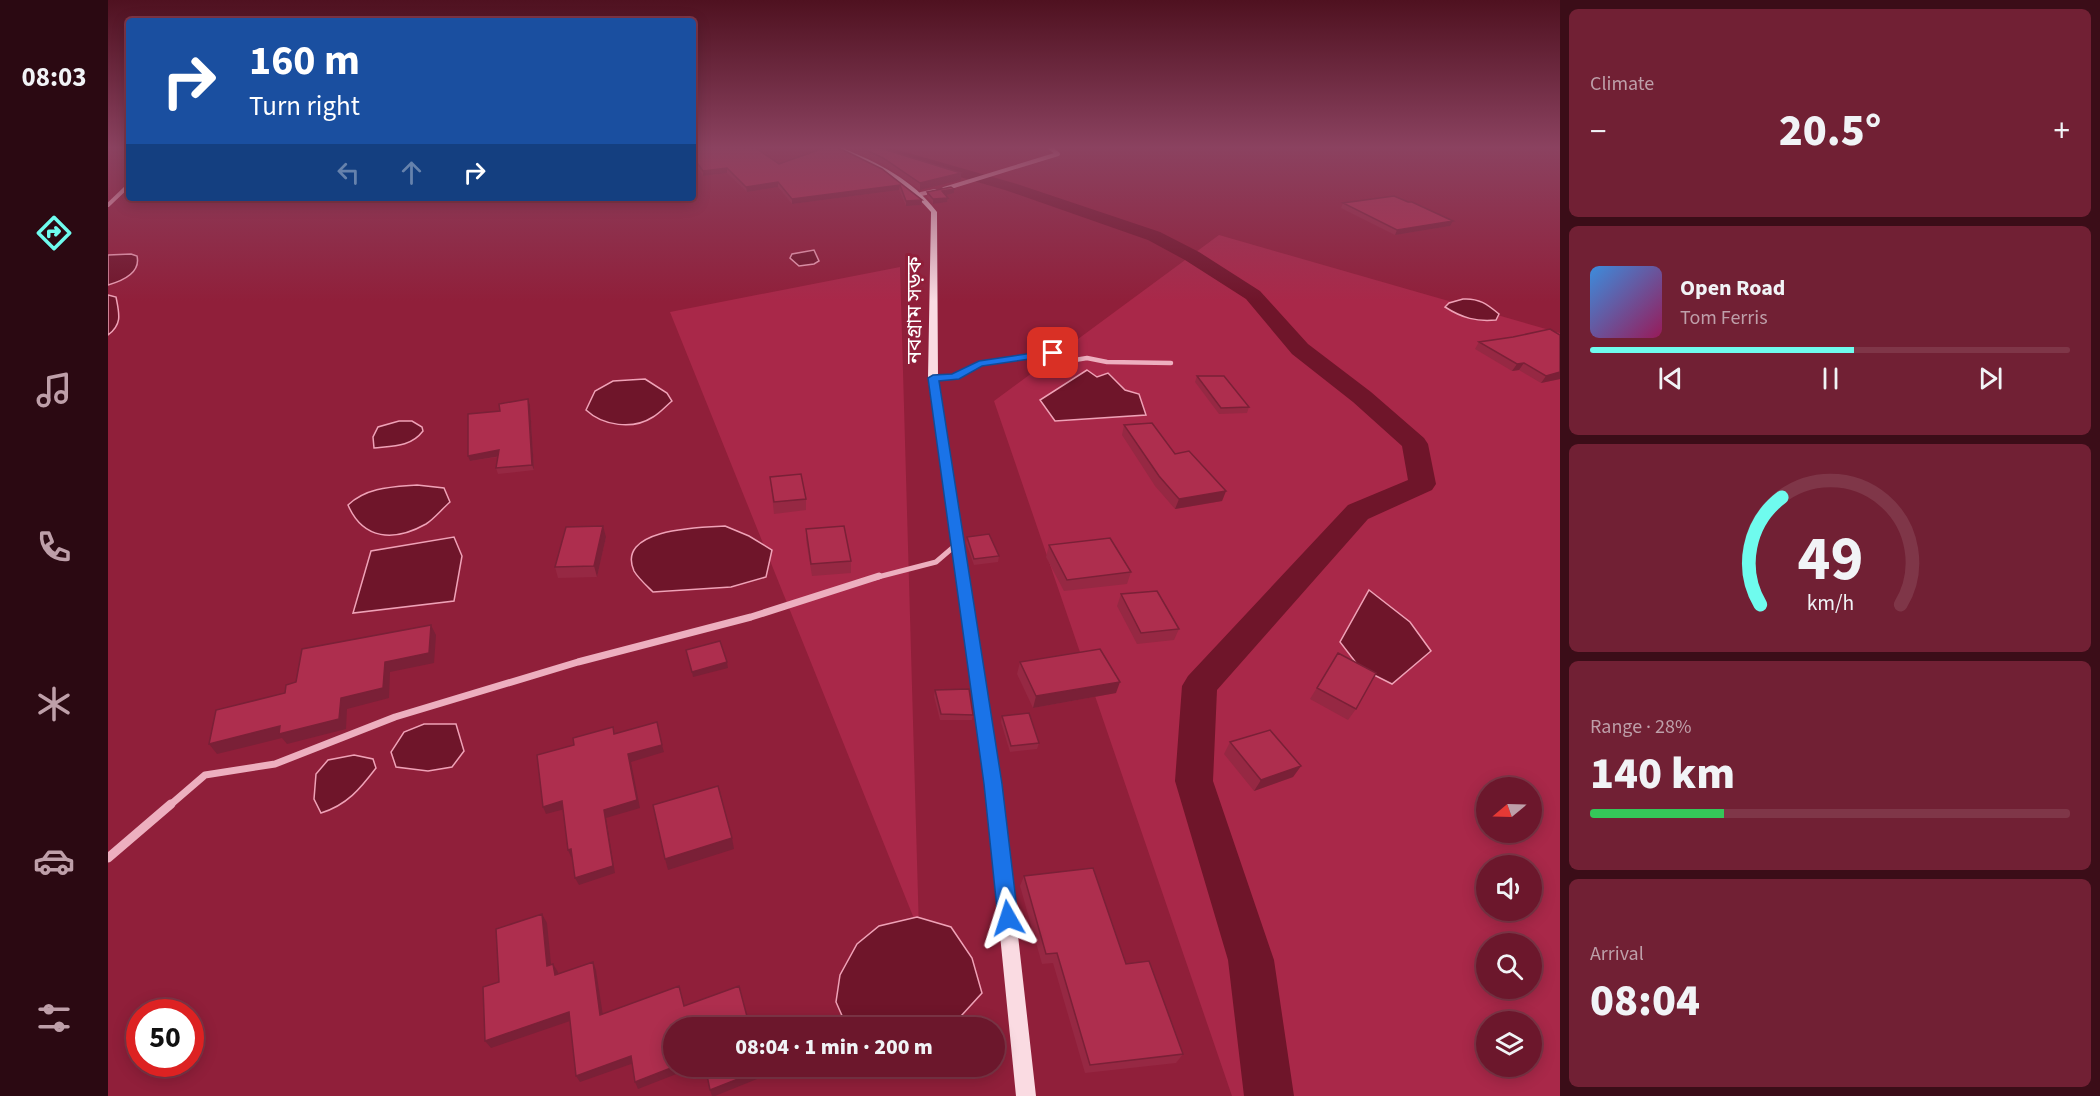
<!DOCTYPE html>
<meta charset="utf-8">
<style>
:root{--surface:#6c172c;--page:#712034;--text:#f1f3f6;--muted:#be9fa9;--line:#7f3648;--accent:#6ffbee}
body{margin:0;font-family:"Source Sans 3","Noto Sans Bengali",sans-serif;background:var(--page);color:var(--text);height:100vh;display:flex;flex-direction:column;font-size:22px;white-space:nowrap}
*{box-sizing:border-box;margin:0}
p{font-size:20px;color:var(--muted)}
.icon{flex:none;width:33px;height:33px;fill:none;stroke:currentColor;stroke-width:2;stroke-linecap:round;stroke-linejoin:round}
.map{position:relative;flex:1;overflow:hidden}
.sheet{display:flex;flex-direction:column;gap:9px;padding:9px;background:#3b0d18;width:540px}
.sheet>*{flex:none}
.banner{position:absolute;left:18px;top:18px;width:570px;height:183px;border-radius:6px;box-shadow:0 3px 15px #0003,0 0 0 2px var(--line);background:#1a4fa0;color:#fff;overflow:hidden}
.needle{width:39px;rotate:251deg}
.controls{position:absolute;left:1368px;top:777px;display:grid;gap:12px}
.controls a{display:grid;place-items:center;width:66px;height:66px;border-radius:50%;background:var(--surface);box-shadow:0 3px 15px #0003,0 0 0 2px var(--line);font-size:30px}
.speed{position:absolute;left:18px;top:999px;display:flex;gap:12px;font-size:30px;font-weight:700;text-align:center}
.speed>*{display:grid;place-content:center;width:78px;height:78px;border-radius:50%;background:var(--surface);box-shadow:0 3px 15px #0003,0 0 0 2px var(--line);line-height:1}
.speed .limit{border:9px solid #d22;background:#fff;color:#111}
.pin{position:absolute;display:grid;place-items:center;width:51px;height:51px;color:#fff;margin:-26px;border-radius:12px;box-shadow:0 3px 9px #0006}
.me{position:absolute;width:66px;margin:-33px;rotate:354deg;stroke-linejoin:round;filter:drop-shadow(0 0 4px #0008)}
.turn{display:flex;align-items:center;gap:21px;height:126px;padding:0 24px;font-size:27px}
.turn .icon{width:78px;height:78px;stroke-width:2.5}
.turn b{display:block;font-size:42px;line-height:51px}
.lanes{display:flex;align-items:center;height:57px;padding:0 24px;background:#0003;justify-content:center;gap:30px;direction:ltr}
.lanes .off{opacity:.35}
.big{font-size:45px;font-weight:800;line-height:1.1}
.sheet .tile{flex:1;display:flex;flex-direction:column;justify-content:center;gap:9px;min-width:0;padding:0 21px;border-radius:9px;background:var(--page)}
.sheet .dial{align-items:center;gap:0}
.dial svg{height:156px;overflow:visible;fill:none;stroke:var(--line);stroke-width:7;stroke-linecap:round;text-anchor:middle}
.dial text{fill:var(--text);stroke:none}
.song{display:flex;align-items:center;gap:18px}
.cover{width:72px;height:72px;border-radius:9px;background:linear-gradient(135deg,hsl(210 70% 55%),hsl(330 70% 35%))}
.played{height:6px;border-radius:3px;background:linear-gradient(90deg,var(--accent) 55%,var(--line) 55%)}
.keys{display:flex;justify-content:space-around;direction:ltr}
.heat{display:flex;justify-content:space-between;align-items:center;font-size:33px;direction:ltr}
.charge{height:9px;border-radius:4px;background:linear-gradient(90deg,#34c759 28%,var(--line) 0)}
.trip{position:absolute;left:555px;top:1017px;width:342px;height:60px;border-radius:30px;background:var(--surface);box-shadow:0 3px 15px #0003,0 0 0 2px var(--line);font-weight:800;line-height:60px;text-align:center}
main{display:flex;flex:1;min-height:0}
.tabs{display:flex;flex-direction:column;width:108px;justify-content:space-around;align-items:center;background:#2b0912;color:var(--muted)}
.tabs .icon{width:42px;height:42px}
.tabs .selected{color:var(--accent)}
.tabs b{font-size:27px;color:var(--text)}
.map>svg:first-child{display:block}
.green{fill:#a92849;fill-rule:evenodd}
.water{fill:#6f152a;stroke:#efa2b7;stroke-width:1.5}
.lines{fill:none;stroke-linecap:round;stroke-linejoin:round}
.canal{fill:#6f152a;fill-rule:evenodd}
.street-far4{stroke:#edafbf;stroke-width:4}
.street-far3{stroke:#edafbf;stroke-width:4.5}
.street-far2{stroke:#edafbf;stroke-width:5}
.street-far1{stroke:#edafbf;stroke-width:7}
.street{stroke:#edafbf;stroke-width:9}
.secondary{fill:#fadbe2;fill-rule:evenodd}
.wall{fill:#962843}
.shaded-wall{fill:#7a2037}
.building{fill:#ae2e4e;stroke:#7a2037;stroke-width:1.5}
.route{fill:#1a73e8;stroke:#114b97;stroke-width:1.5}
.labels{text-anchor:middle;dominant-baseline:central;stroke-width:6;stroke-linejoin:round;paint-order:stroke}
.street-label{font-size:21px;fill:#fff;stroke:#901f3a}
</style>
<main>
<nav class="tabs">
<b>08:03</b>
<svg class="icon selected" aria-label="directions" viewBox="0 0 24 24"><path d="M12 3l9 9-9 9-9-9zM9 14v-3h6M13 9l2 2-2 2"/></svg>
<svg class="icon" aria-label="music" viewBox="0 0 24 24"><path d="M9 18V5l10-2v13"/><circle cx="6" cy="18" r="3"/><circle cx="16" cy="16" r="3"/></svg>
<svg class="icon" aria-label="phone" viewBox="0 0 24 24"><path d="M5 4h4l2 5-3 2q2 4 5 5l2-3 5 2v4C11 20 4 13 5 4z"/></svg>
<svg class="icon" aria-label="climate" viewBox="0 0 24 24"><path d="M12 3v18M4 7l16 10M4 17L20 7"/></svg>
<svg class="icon" aria-label="car" viewBox="0 0 24 24"><path d="M5 17H2v-5l4-1 3-4h7l3 4 3 1v5h-3M9 17h6M6 11h13"/><circle cx="7" cy="17" r="2"/><circle cx="17" cy="17" r="2"/></svg>
<svg class="icon" aria-label="filters" viewBox="0 0 24 24"><path d="M4 7h16M4 17h16"/><circle cx="9" cy="7" r="2"/><circle cx="15" cy="17" r="2"/></svg>
</nav>
<div class="map">
<svg width="1452" height="1096" viewBox="0 0 1452 1096">
<rect width="100%" height="100%" fill="#901f3a"/>
<path class="green" d="M1111,235L1452,333V1096H1124L886,401ZM1378,788H1424V832H1378ZM1378,866H1424V910H1378ZM1378,944H1424V988H1378ZM1378,1022H1424V1066H1378Z
M792,267L811,931L562,312Z"/>
<path class="water" d="M706,250L711,261L706,264L691,266L682,258L684,254Z
M23,254L29,256C33,273 14,281 0,285V255Z
M0,295L8,297C11,313 15,324 0,335Z
M1355,299C1371,298 1379,304 1391,314L1388,320C1369,322 1354,318 1337,307L1341,303Z
M979,370L989,377L1000,373L1017,390L1031,394L1038,415L947,421L932,400Z
M537,379L559,393L564,401C558,406 552,413 545,417C525,430 495,426 478,410L487,391L505,381Z
M291,421H304L314,427L315,431C303,447 285,446 266,448L265,437L270,427Z
M309,485L336,488L342,502C334,509 326,519 318,524C286,542 255,540 240,505C259,487 284,487 309,485Z
M617,526L641,536L664,550L658,577L623,587L545,592C539,586 530,578 526,571C507,528 594,527 617,526Z
M346,537L354,556L346,601L245,613L263,551Z
M1261,590L1302,622L1323,651L1284,684L1252,668L1232,642Z
M316,724H348L356,751L344,767L320,771L288,767L283,752L296,732Z
M246,755L265,759L268,768C252,789 239,805 213,813L206,799L208,774L220,760Z
M809,917L843,927L864,958L874,993L843,1027H739L728,1002L732,975L749,944L771,926Z"/>
<g class="lines">
<path class="canal" d="M759,148H783L909,184L1052,232L1091,252L1152,291L1200,344L1263,392L1316,438L1320,444L1328,484L1324,490L1260,519L1109,690L1105,781L1166,960L1186,1096H1136L1120,960L1067,781L1074,686L1080,676L1240,505L1300,480L1294,446L1245,402L1184,354L1138,299L1077,260L1040,240L897,190L762,151Z"/>
<path class="street-far4" d="M836,189L950,154L942,148
M813,194L827,191
M0,205L21,185"/>
<path class="street-far3" d="M825,378L847,377L871,364L945,353L967,360L979,358L999,362L1063,363"/>
<path class="street-far2" d="M766,578L828,562L849,544"/>
<path class="street-far1" d="M61,806L97,775L167,764L287,717L470,662L643,617L771,576"/>
<path class="street" d="M0,858L63,804"/>
<path class="secondary" d="M726,148H734C771,163 805,180 829,212L830,378L893,784L928,1096H908L877,784L820,378L823,212C804,190 782,174 756,162C746,157 735,154 726,148Z"/>
</g>
<path class="wall" d="M585,148L671,164L774,169L814,200L813,205L798,206L791,190L684,204L670,187L639,192L619,173L595,176L585,161Z
M739,148H772L853,180L812,190L775,164Z
M846,189V193L837,195L840,198L839,202L825,204L819,197V192Z
M1235,203L1342,226L1287,235L1233,208Z
M1452,335V379L1433,383L1411,370L1404,371L1367,349L1371,342Z
M1089,376L1141,407L1139,413L1111,414L1087,382Z
M422,405L426,470L390,474L388,468L390,457L362,461L392,411Z
M1016,425L1067,454L1118,491L1114,501L1067,509L1047,486L1014,435Z
M662,477L698,499V510L666,514Z
M698,529L743,561V573L704,576L698,540Z
M498,537L489,577L450,578L447,567Z
M859,537L891,556L890,562L866,565L858,543Z
M941,545L1023,572L1019,584L956,591L938,557Z
M1013,594L1071,629L1066,640L1029,644L1009,606Z
M1230,653L1248,709L1240,720L1202,699Z
M912,662L1008,693L925,708L909,674Z
M827,690L865,715L864,720H832L826,696Z
M894,716L931,743L929,749L902,752L893,722Z
M1122,742L1193,766L1185,777L1146,791L1116,754Z
M916,876L1075,1054L1068,1063L977,1073L945,963L934,964L912,886Z"/>
<path class="shaded-wall" d="M619,168V173L595,176V171Z
M853,173V180L812,190V183Z
M670,182V187L639,192L638,187Z
M792,185L791,190L684,204V199Z
M846,189V193L834,196V191Z
M840,198L839,202L825,204V199Z
M814,200L813,205L798,206V201Z
M1345,221L1342,226L1287,235L1289,230Z
M1416,363L1411,370L1404,371L1409,364Z
M1452,372V379L1433,383L1438,376Z
M420,399L422,405L426,470L424,465Z
M391,450L393,456L362,461L360,456Z
M1118,491L1114,501L1067,509L1071,499Z
M495,526L498,537L489,577L486,566Z
M323,625L328,635L326,663L282,672L281,698L239,709L238,729L179,744L174,738L109,754L101,744L172,726L233,698Z
M619,662L620,668L585,677L584,672Z
M1012,682L1008,693L925,708L928,696Z
M554,745L556,752L523,762L532,808L498,818L507,873L471,885L467,878L520,754Z
M1193,766L1185,777L1146,791L1153,780Z
M454,801L457,809L438,814L435,807Z
M624,838L626,849L560,870L557,859Z
M463,849L466,856L463,857L460,850Z
M434,914L439,923L444,974L439,966Z
M485,962L488,970L496,1022L492,1015Z
M445,964L450,972L451,983L447,975Z
M461,1012L465,1020L383,1048L377,1041Z
M523,1056L526,1063L472,1082L468,1076Z
M568,1066H589L530,1089L527,1082Z
M653,1070L654,1077L607,1096H604L602,1090Z"/>
<path class="building" d="M585,148H648L671,164L716,148H731L774,169L814,200L798,201L792,185L684,199L670,182L638,187L619,168L595,171L585,157Z
M754,148H772L853,173L812,183L775,158Z
M843,187L846,189L834,191L840,198L825,199L819,192Z
M1286,196L1300,202H1304L1345,221L1289,230L1235,203Z
M1442,329L1452,335V372L1438,376L1416,363L1409,364L1371,342L1405,337Z
M1089,376H1116L1141,407L1113,408Z
M420,399L424,465L388,468L391,450L360,456V414L392,411L391,404Z
M1044,423L1067,454L1081,451L1118,491L1071,499L1051,476L1016,425Z
M693,474L698,499L666,502L662,477Z
M495,526L486,566L447,567L458,527Z
M736,526L743,561L703,564L698,529Z
M881,534L891,556L866,559L859,537Z
M1002,538L1023,572L959,580L941,545Z
M1049,591L1071,629L1033,633L1013,594Z
M323,625L321,653L277,662L275,688L233,698L231,719L171,734L172,726L101,744L108,710L177,693L178,685L188,682L194,649Z
M612,641L619,662L584,672L578,650Z
M992,649L1012,682L928,696L912,662Z
M1230,653L1268,673L1248,709L1209,688Z
M861,689L865,715L833,714L827,690Z
M921,713L931,743L903,746L894,716Z
M549,722L554,745L520,754L529,800L496,810L505,866L467,878L463,849L460,850L454,801L435,807L429,755L466,745L465,738L505,727L506,734Z
M1162,730L1193,766L1153,780L1122,742Z
M610,786L624,838L557,859L545,805Z
M985,868L1018,964L1041,961L1075,1054L982,1065L949,953L938,954L916,876Z
M434,914L439,966L445,964L447,975L485,962L492,1015L571,986L576,1006L631,986L642,1028H566V1066H568L527,1082L523,1056L468,1076L461,1012L377,1041L375,987L391,982L388,929Z
M597,1066H652L653,1070L602,1090Z"/>
<linearGradient id="sky" x2="0" y2="1"><stop stop-color="#4f1120"/><stop offset="0.49" stop-color="#8b4260"/><stop offset="1" stop-color="#8b4260" stop-opacity="0"/></linearGradient>
<rect width="1452" height="301" fill="url(#sky)"/>
<path class="route" d="M945,350L948,351V355L874,366L851,379L831,381L894,784L910,918L907,925L900,928L892,925L890,918L876,784L820,378L825,375L844,374L871,361Z"/>
<g class="labels">
<g class="street-label">
<text transform="translate(806 310) rotate(-90)">নবগ্রাম সড়ক</text>
</g>
</g>
</svg>
<div class="controls">
<a><svg class="needle" viewBox="-14 -14 28 28"><path d="M0-13l5 13h-10z" fill="#e53935"/><path d="M0 13l5-13h-10z" fill="#be9fa9"/></svg></a>
<a><svg class="icon" aria-label="sound" viewBox="0 0 24 24"><path d="M4 9h4l5-4v14l-5-4H4zM17 9q2 3 0 6"/></svg></a>
<a><svg class="icon" aria-label="search" viewBox="0 0 24 24"><circle cx="10" cy="10" r="6"/><path d="M15 15l6 6"/></svg></a>
<a><svg class="icon" aria-label="layers" viewBox="0 0 24 24"><path d="M12 4l9 5-9 5-9-5zM3 14l9 5 9-5"/></svg></a>
</div>
<div class="speed"><div class="limit">50</div></div>
<div class="pin" style="left:945px;top:353px;background:#d93025"><svg class="icon" aria-label="arrive" viewBox="0 0 24 24"><path d="M6 21V4h12l-3 4 3 4H6"/></svg></div>
<svg class="me" style="left:900px;top:918px" viewBox="-20 -20 40 40"><path d="M0-17L14 15 0 8-14 15z" fill="#1a73e8" stroke="#fff" stroke-width="4"/></svg>
<div class="trip">08:04 · 1 min · 200 m</div>
<div class="banner">
<div class="turn"><svg class="icon" aria-label="right" viewBox="0 0 24 24"><path d="M7 20v-9h11M14 6l5 5-5 5"/></svg><div><b>160 m</b>Turn right</div></div>
<div class="lanes"><svg class="icon off" aria-label="left" viewBox="0 0 24 24"><path d="M17 20v-9H6M10 6l-5 5 5 5"/></svg><svg class="icon off" aria-label="ahead" viewBox="0 0 24 24"><path d="M12 20V5M6 11l6-6 6 6"/></svg><svg class="icon" aria-label="right" viewBox="0 0 24 24"><path d="M7 20v-9h11M14 6l5 5-5 5"/></svg></div>
</div>
</div>
<section class="sheet">
<div class="tile"><p>Climate</p>
<div class="heat"><a>−</a><b class="big">20.5°</b><a>+</a></div>
</div>
<div class="tile">
<div class="song"><i class="cover"></i><div><b>Open Road</b><p>Tom Ferris</p></div></div>
<div class="played"></div>
<div class="keys"><svg class="icon" aria-label="previous" viewBox="0 0 24 24"><path d="M18 5L8 12l10 7zM5 5v14"/></svg><svg class="icon" aria-label="pause" viewBox="0 0 24 24"><path d="M8 5v14M16 5v14"/></svg><svg class="icon" aria-label="next" viewBox="0 0 24 24"><path d="M6 5l10 7-10 7zM19 5v14"/></svg></div>
</div>
<div class="tile dial"><svg viewBox="0 0 100 80">
<path d="M14 69A42 42 0 1 1 86 69"/>
<path d="M14 69A42 42 0 0 1 25 14" stroke="#6ffbee"/>
<text x="50" y="56" font-size="32" font-weight="700">49</text>
<text x="50" y="72" font-size="11">km/h</text>
</svg></div>
<div class="tile"><p>Range · 28%</p><b class="big">140 km</b><div class="charge"></div></div>
<div class="tile"><p>Arrival</p><b class="big">08:04</b></div>
</section>
</main>
